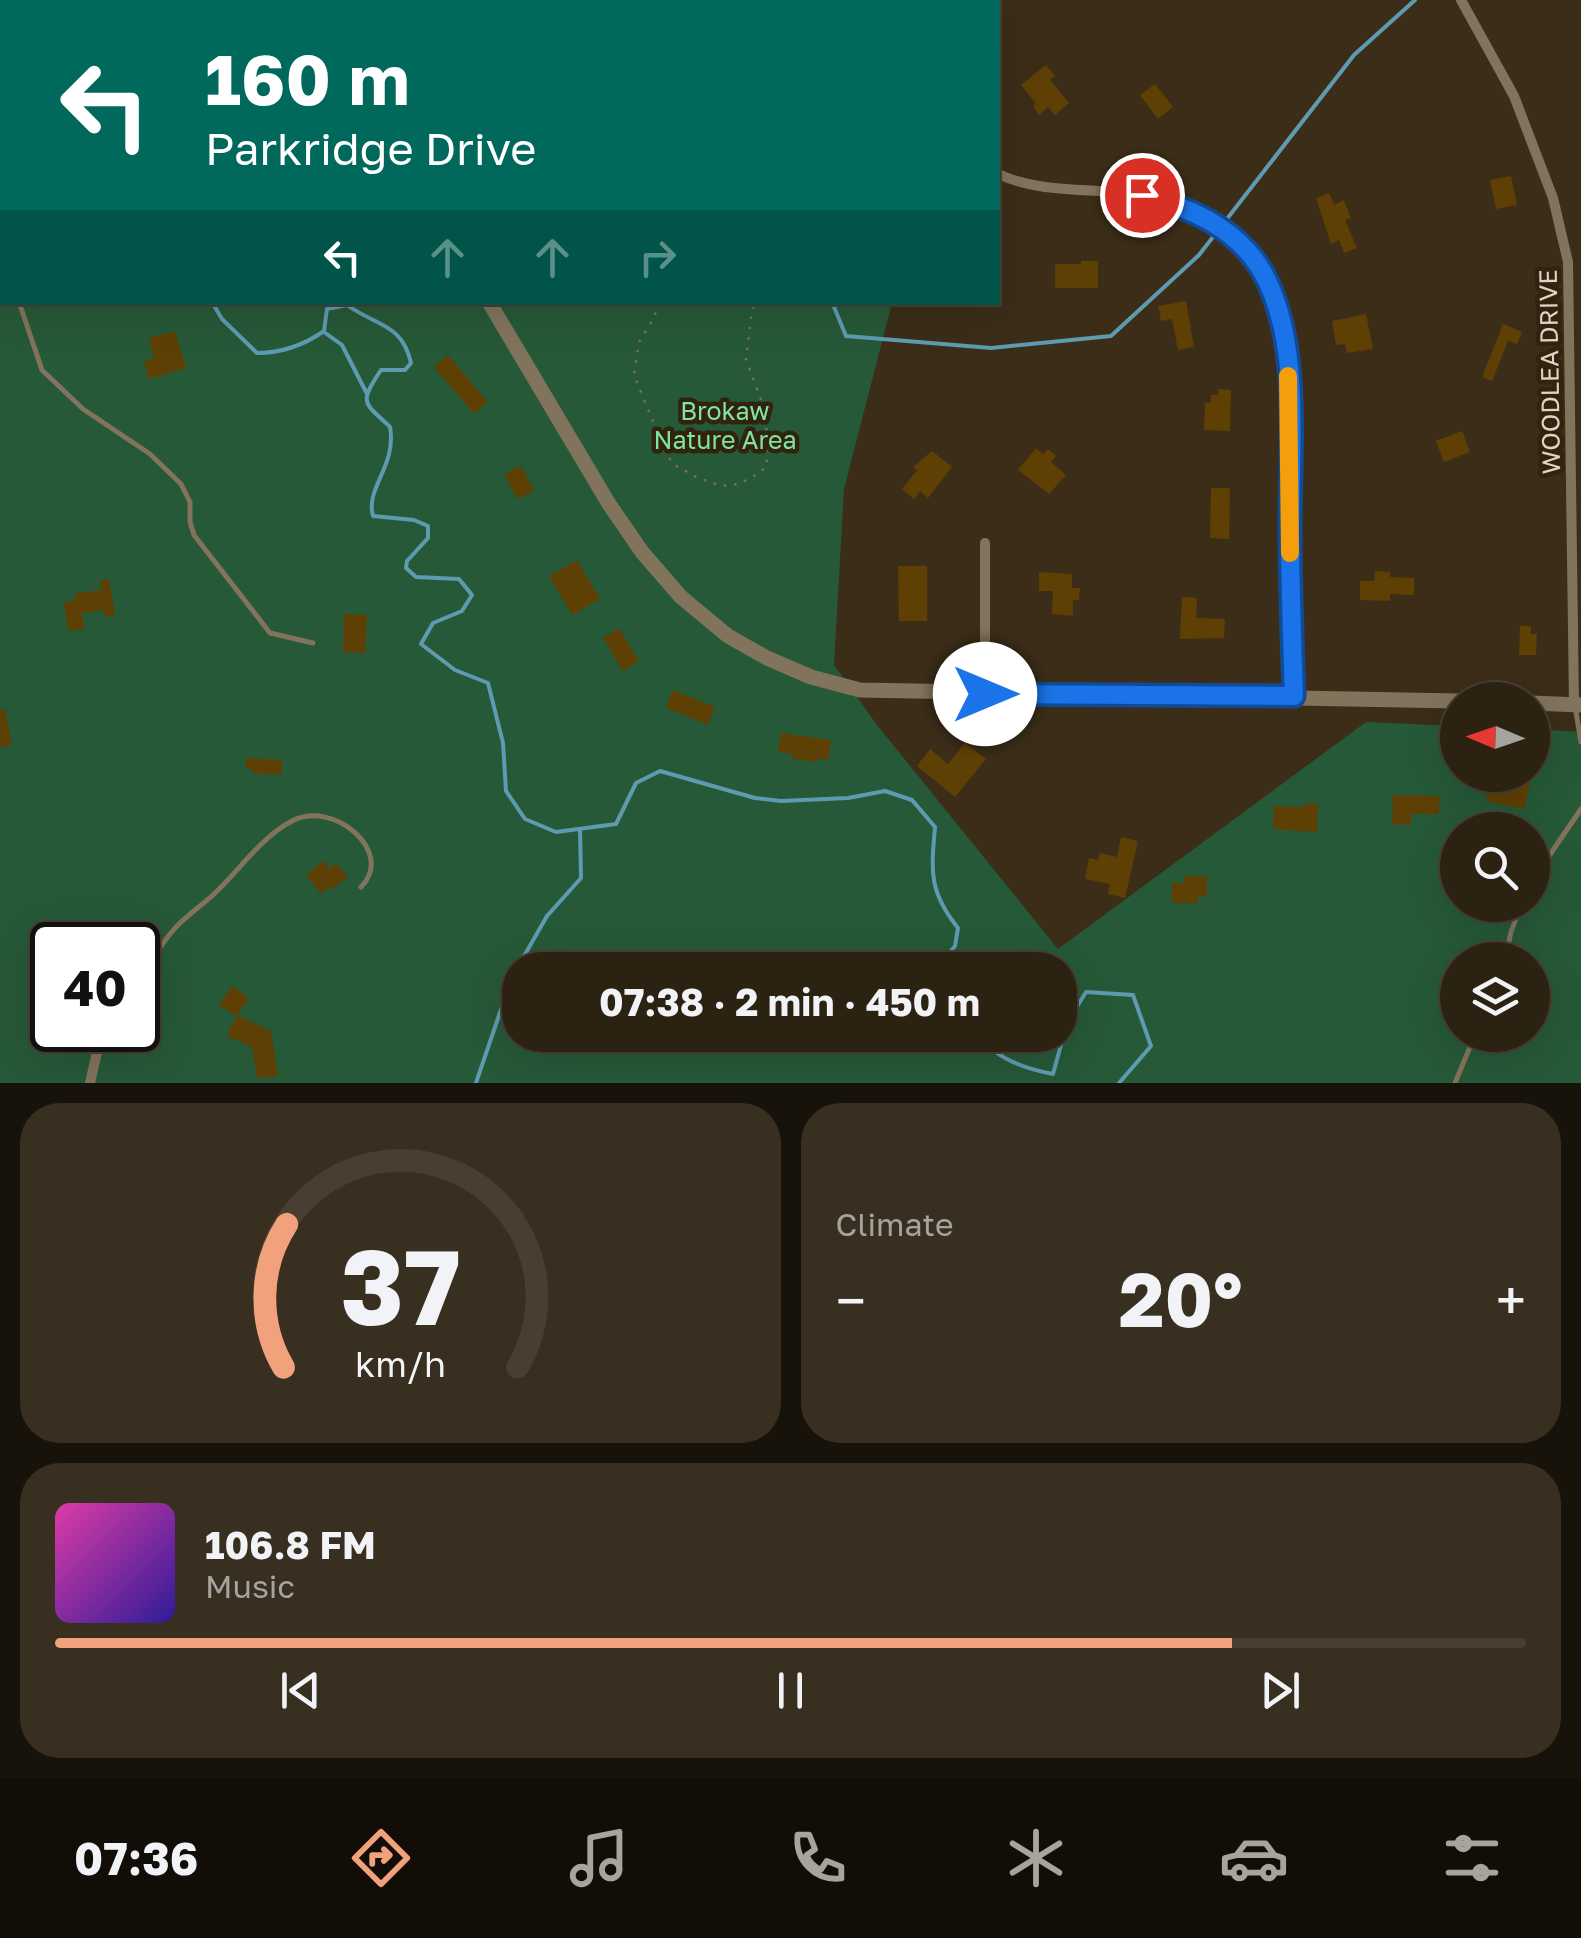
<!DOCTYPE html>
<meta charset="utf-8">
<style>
:root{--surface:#2c2212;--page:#382f20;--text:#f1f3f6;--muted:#a6a49f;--line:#483f32;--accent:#f1a17c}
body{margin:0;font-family:"Golos Text",sans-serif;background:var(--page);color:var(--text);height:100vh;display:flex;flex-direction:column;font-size:38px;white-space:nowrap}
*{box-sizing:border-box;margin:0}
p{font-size:32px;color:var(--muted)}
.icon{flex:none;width:55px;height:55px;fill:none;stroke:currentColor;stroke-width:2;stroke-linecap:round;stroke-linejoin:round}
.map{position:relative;height:1083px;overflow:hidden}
.side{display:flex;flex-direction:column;gap:20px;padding:20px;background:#18130a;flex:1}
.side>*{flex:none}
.hud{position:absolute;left:0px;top:0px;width:1000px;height:305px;box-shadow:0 10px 40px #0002,0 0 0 2px var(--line);background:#00695c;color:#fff;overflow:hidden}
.needle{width:65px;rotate:272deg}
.fabs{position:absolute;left:1440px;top:682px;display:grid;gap:20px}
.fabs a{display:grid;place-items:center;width:110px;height:110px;border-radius:50%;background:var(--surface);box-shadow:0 10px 40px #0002,0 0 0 2px var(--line);font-size:50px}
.speed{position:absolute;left:30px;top:922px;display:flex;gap:20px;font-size:50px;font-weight:700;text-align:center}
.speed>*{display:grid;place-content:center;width:130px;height:130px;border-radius:50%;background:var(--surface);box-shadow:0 10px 40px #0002,0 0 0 2px var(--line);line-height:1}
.speed .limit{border:5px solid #111;border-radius:15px;background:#fff;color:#111}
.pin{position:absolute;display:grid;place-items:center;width:85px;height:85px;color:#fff;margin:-42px;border:5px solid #fff;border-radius:50%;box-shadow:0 2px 10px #0007}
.me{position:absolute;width:110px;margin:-55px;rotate:90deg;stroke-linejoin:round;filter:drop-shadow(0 0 8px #0008)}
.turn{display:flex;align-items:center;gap:35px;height:210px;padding:0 40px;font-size:45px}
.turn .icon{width:130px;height:130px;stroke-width:2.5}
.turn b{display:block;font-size:70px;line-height:85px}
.lanes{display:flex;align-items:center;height:95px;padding:0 40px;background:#0003;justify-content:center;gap:50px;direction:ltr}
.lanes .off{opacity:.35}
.big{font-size:75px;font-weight:700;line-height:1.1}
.side .widget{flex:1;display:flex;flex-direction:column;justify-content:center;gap:15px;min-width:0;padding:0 35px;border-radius:40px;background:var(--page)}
.side .dial{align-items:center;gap:0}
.dial svg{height:260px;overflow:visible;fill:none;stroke:var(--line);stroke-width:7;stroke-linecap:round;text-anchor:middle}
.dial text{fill:var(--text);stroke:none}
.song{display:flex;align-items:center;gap:30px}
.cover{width:120px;height:120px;border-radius:15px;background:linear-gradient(135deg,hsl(320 70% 55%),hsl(250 70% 35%))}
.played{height:10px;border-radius:5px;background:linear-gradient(90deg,var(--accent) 80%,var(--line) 80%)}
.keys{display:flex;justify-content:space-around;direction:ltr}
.heat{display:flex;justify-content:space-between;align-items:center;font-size:55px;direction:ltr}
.side .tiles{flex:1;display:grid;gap:20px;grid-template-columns:1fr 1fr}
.widget:last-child{grid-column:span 2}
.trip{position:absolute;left:502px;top:952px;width:575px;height:100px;border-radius:40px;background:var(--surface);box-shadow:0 10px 40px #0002,0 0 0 2px var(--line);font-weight:700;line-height:100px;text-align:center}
.tab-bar{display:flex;height:160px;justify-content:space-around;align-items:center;background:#120e07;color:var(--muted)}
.tab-bar .icon{width:70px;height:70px}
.tab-bar .selected{color:var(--accent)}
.tab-bar b{font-size:45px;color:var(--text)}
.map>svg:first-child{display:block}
.green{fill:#265938;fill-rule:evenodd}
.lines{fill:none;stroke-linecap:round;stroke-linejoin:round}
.stream{stroke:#5e9bb1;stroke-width:4}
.building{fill:#5f4004}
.path{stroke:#796d5b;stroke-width:2.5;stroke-dasharray:2.5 8;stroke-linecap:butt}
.lane{stroke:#82735c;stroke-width:5}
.street{stroke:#82735c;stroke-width:10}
.secondary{stroke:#82735c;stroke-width:15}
.route-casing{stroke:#114b97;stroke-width:25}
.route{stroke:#1a73e8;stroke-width:18}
.slow{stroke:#f59e0b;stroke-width:18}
.labels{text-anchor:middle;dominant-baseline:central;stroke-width:9;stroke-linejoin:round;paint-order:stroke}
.street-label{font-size:25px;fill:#ddd4c7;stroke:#31230e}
.park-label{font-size:25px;fill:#81e3a2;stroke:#31230e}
</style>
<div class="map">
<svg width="1581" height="1083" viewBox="0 0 1581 1083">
<rect width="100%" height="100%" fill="#3b2d18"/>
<path class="green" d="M0,0H969L2,2V302L892,303L844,489L834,665L877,725L1058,949L1366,722L1457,726L1458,775H1532L1533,729L1581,732V1083H0ZM1458,830H1532V905H1458ZM52,945H138V1030H52ZM1458,960H1532V1035H1458ZM520,970H1060V1035H520Z"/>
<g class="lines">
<path class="stream" d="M228,0L232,2
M863,0V2
M212,302L222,319L257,353C281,353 304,345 324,331L327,309L347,305C376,326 402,323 411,363L405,370H381C358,404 364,402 390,427C397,466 365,488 373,516L414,520L428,526V538L407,561L406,568L416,577L459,579L472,595L462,611L433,623L421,644L455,670L488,683L503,743L506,791L525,819L556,832L616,824L636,783L660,771L755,798L781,801L848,798L885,791L912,800L935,827C931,872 929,892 958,928L955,946L942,962L949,970
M832,302L846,336L991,348L1111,336L1199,255L1354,55L1415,0
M324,332L342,345L366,392
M980,1035C994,1059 1027,1069 1053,1074L1067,1023L1086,992L1133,995L1151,1046L1119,1083
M476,1083L512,977L547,916L581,878L580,829"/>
</g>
<path class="building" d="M1046,65L1055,76L1050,80L1069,103L1055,115L1048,107L1039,115L1033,106L1036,104L1021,85Z
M1155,84L1173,107L1158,119L1140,95Z
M1511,176L1517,205L1496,209L1490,180Z
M1329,193L1334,205L1344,200L1351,218L1345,220L1357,248L1344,253L1339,240L1331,244L1316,198Z
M1081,261H1098V288H1055V264H1081Z
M1186,301L1194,347L1178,350L1172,319L1161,321L1158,306Z
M1366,314L1373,349L1347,353L1345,344L1336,345L1332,321Z
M1503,324L1522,332L1517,344L1508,341L1492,381L1482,377Z
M175,331L186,368L149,379L144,361L154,358L149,338Z
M448,355L488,402L474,414L434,367Z
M1218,389L1231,390L1230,431L1204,430L1205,403H1211V395H1218Z
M1462,431L1470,452L1444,462L1436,441Z
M1036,448L1043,454L1048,449L1056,456L1051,462L1066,475L1049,494L1018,470Z
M932,451L952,467L928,498L920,491L914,499L902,489L917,470L913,467Z
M521,466L534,491L517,499L504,474Z
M1211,488H1230L1229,539L1210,538Z
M577,560L600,599L572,615L549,576Z
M898,566H927V621H899Z
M1375,571L1390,572V577L1414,578V595L1390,594V601L1360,600V581H1374Z
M1039,572L1072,574V588H1080L1079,600H1073V616L1052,614L1053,591H1039Z
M109,579L115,616L104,617V610L82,613L84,629L68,631L64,602L75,601L74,594L100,590L102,597L100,581Z
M1182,597L1197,598L1196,618L1225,619L1224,638L1180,639Z
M344,614L367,615L365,653L343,652Z
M1520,626H1531V634H1537L1536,655H1519Z
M619,628L639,661L623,671L603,638Z
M673,690L715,707L708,725L666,708Z
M0,709H5L12,745L0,747Z
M781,733L831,740L828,760L818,758L817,762L792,759L793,754L778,752Z
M965,743L986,759L955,797L917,766L930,749L948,764Z
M246,758L282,760L281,775L251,773L252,769L245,768Z
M1517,775H1532L1524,809L1486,801L1491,777L1515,782Z
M1393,795L1439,796V814H1411V825L1392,824Z
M1304,804H1318L1317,832L1273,829L1274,806L1304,807Z
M1121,837L1138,841L1125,898L1108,894L1110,884L1085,879L1089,858L1098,860L1100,853L1117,857Z
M323,861L329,869L336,863L348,877L331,890L329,887L321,894L306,875Z
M1185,876H1207V897L1198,896V903H1172V883H1185Z
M232,986L249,998L236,1016L219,1005Z
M237,1015L271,1031L278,1076L257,1078L252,1047L227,1036Z"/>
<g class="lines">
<path class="path" d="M353,0L356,2
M692,0L695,2
M848,0L849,2
M656,302L655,316L639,342L634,375L665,451L673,464L698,478L722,486L739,484L761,472L767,464L766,413L746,359L752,310L757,302"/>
<path class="lane" d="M19,302L42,370L83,409L150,454L181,484L190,502V522L194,535L270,633L313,643
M1575,706L1581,742
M1532,881L1581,809
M1505,960L1511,932L1521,905
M138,971C156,958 163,940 178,925C189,914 202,905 213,895C239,871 261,837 292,821C333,799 396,852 361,887
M1455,1083L1475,1035"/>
<path class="street" d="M1461,0L1514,96L1553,198L1568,262L1574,705
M943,2V0
M998,174C1044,195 1093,187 1142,195C1205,206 1255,248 1278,307C1284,321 1284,338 1286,352L1294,697
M0,264L2,269
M985,543V694
M90,1083L102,1030"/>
<path class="secondary" d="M289,0L291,2
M489,302L609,504L642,552L681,597L728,636L767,658L811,677L860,690L1458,701
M1532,703L1581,705"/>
</g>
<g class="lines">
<defs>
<path id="route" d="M985,694L1294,696C1292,640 1290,584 1290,528C1290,448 1302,341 1262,271C1236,227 1188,207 1142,195"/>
</defs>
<use href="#route" class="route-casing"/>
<use href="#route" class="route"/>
<path class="slow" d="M1288,376L1290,553"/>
</g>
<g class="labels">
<g class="street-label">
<text transform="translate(1549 372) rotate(-91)">WOODLEA DRIVE</text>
</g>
<g class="park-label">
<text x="725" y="410">Brokaw<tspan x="725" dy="29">Nature Area</tspan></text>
</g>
</g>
</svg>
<div class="fabs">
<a><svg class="needle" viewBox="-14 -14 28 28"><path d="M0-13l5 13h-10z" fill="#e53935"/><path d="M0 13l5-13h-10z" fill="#a6a49f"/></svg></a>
<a><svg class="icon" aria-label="search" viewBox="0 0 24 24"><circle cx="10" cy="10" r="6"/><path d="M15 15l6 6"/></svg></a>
<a><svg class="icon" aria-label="layers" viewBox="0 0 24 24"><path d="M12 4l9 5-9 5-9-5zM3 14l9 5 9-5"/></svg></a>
</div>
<div class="speed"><div class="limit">40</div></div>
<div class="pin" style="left:1142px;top:195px;background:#d93025"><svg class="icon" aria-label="arrive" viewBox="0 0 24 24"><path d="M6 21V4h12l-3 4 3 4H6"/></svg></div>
<svg class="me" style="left:985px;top:694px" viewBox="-20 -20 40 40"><circle r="19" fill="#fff"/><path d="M0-13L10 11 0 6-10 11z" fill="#1a73e8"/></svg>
<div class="trip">07:38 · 2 min · 450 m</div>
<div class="hud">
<div class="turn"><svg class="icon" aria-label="left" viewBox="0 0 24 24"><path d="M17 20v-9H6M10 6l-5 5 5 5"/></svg><div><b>160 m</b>Parkridge Drive</div></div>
<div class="lanes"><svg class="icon" aria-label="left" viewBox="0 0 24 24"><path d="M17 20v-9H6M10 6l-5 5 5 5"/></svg><svg class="icon off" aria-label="ahead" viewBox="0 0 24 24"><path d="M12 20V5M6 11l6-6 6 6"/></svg><svg class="icon off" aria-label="ahead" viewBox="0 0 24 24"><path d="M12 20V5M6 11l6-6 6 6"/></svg><svg class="icon off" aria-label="right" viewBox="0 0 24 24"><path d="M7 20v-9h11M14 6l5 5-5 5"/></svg></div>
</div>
</div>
<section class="side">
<div class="tiles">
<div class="widget dial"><svg viewBox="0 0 100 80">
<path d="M14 69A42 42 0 1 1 86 69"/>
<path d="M14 69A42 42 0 0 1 15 25" stroke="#f1a17c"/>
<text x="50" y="56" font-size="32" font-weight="700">37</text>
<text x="50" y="72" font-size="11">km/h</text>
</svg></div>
<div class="widget"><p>Climate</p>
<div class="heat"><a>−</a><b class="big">20°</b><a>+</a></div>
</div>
<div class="widget">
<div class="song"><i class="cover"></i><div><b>106.8 FM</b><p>Music</p></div></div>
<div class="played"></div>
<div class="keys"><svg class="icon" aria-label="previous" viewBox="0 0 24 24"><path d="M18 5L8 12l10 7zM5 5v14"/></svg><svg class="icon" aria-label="pause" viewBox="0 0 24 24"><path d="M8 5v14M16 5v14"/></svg><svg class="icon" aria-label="next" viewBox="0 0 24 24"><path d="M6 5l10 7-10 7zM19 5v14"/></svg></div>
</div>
</div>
</section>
<nav class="tab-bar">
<b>07:36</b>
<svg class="icon selected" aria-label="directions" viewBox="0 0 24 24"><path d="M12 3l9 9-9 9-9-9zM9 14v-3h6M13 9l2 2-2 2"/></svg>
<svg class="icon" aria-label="music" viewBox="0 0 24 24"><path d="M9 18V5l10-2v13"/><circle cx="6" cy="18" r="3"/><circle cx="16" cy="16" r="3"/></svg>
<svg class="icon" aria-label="phone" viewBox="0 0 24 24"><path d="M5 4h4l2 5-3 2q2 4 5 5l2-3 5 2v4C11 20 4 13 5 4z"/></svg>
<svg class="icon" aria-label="climate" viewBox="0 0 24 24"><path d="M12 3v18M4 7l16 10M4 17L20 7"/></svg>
<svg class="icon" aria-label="car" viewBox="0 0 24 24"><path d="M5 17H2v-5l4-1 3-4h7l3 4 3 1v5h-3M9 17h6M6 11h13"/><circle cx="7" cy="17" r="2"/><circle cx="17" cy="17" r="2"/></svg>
<svg class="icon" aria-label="filters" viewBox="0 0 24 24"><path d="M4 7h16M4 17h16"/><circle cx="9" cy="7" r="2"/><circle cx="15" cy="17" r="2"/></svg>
</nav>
